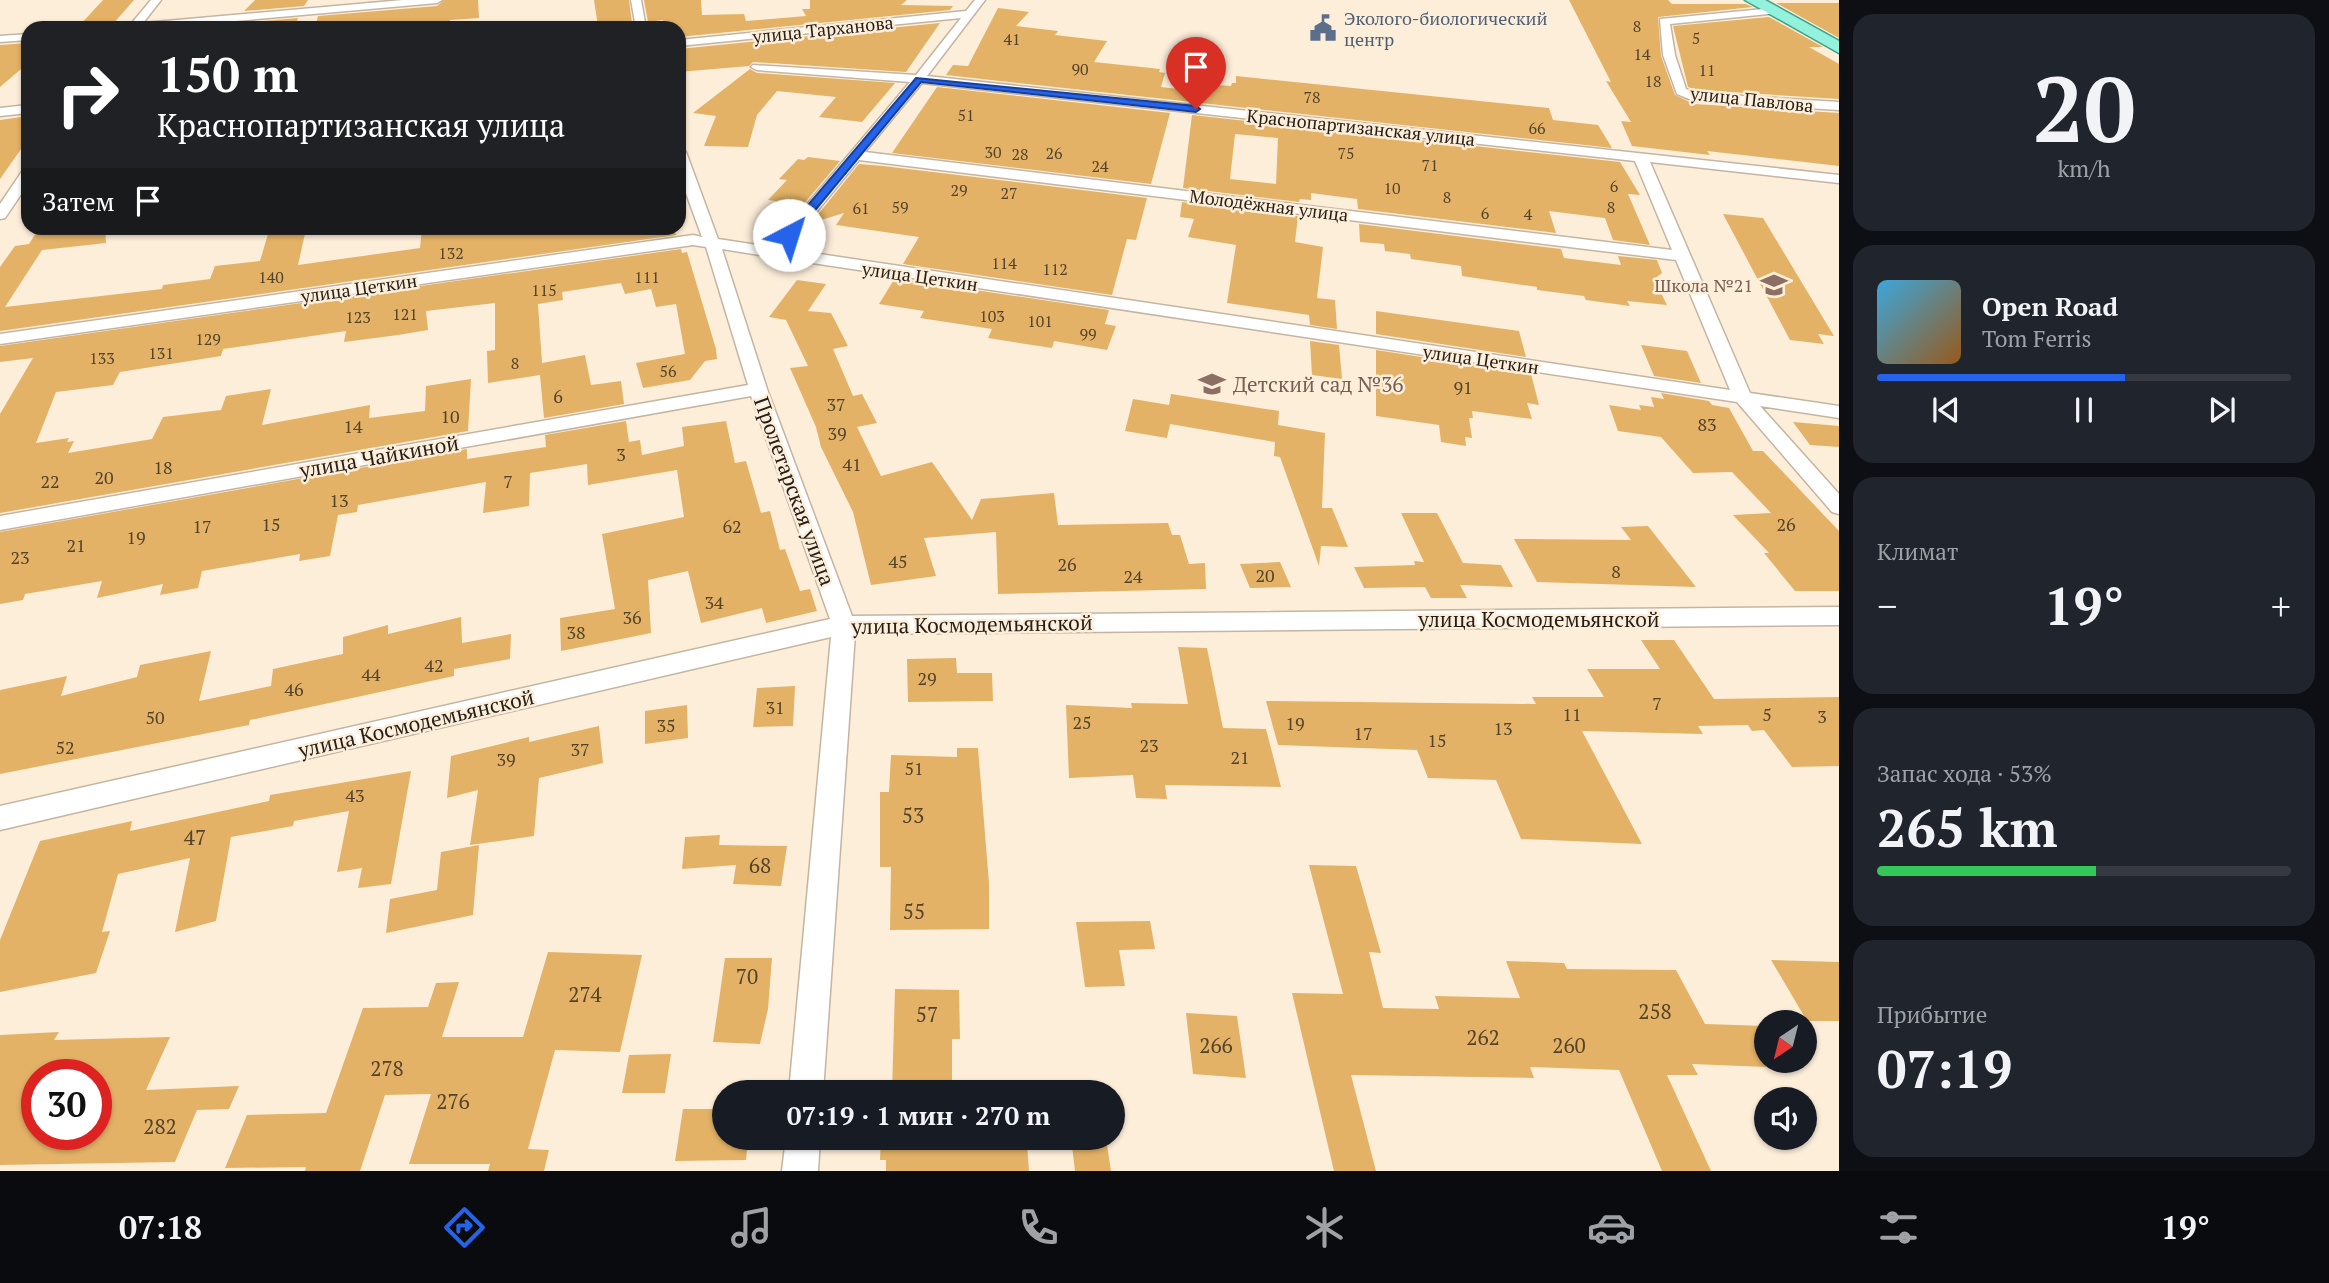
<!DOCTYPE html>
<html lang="ru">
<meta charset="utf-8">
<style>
:root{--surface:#171b24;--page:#20242c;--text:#f1f3f6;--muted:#9ea1a6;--line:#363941;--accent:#2563eb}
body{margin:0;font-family:"PT Serif",serif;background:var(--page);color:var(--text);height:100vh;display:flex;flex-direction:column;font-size:26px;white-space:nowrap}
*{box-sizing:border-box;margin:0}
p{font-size:23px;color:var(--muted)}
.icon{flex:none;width:38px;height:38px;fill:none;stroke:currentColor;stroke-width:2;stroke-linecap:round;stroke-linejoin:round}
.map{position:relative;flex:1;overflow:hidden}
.drawer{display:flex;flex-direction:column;gap:14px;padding:14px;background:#0d0f14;width:490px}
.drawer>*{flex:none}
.banner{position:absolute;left:21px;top:21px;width:665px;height:214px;border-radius:21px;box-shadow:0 2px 5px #0004;background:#202124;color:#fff;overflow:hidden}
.needle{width:46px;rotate:215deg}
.controls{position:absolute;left:1754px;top:1010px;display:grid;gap:14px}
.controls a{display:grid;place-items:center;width:63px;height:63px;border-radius:50%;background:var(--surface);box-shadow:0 2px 5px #0004;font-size:35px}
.speed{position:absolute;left:21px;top:1059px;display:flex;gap:14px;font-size:35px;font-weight:700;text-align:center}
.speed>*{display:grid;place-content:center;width:91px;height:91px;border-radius:50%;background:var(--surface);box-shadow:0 2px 5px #0004;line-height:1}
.speed .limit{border:10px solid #d22;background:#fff;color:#111}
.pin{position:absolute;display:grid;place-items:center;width:60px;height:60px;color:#fff;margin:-72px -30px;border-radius:50% 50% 50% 0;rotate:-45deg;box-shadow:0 0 7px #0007}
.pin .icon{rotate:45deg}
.me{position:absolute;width:77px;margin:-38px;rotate:40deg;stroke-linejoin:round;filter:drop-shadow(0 0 5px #0008)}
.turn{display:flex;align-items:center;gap:24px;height:147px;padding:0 21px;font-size:32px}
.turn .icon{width:91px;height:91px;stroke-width:2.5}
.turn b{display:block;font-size:49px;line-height:60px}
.then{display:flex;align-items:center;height:66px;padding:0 21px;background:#0003;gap:14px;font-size:26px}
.big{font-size:52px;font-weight:700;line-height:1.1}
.drawer .card{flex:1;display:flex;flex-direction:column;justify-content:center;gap:10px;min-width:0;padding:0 24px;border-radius:21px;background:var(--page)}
.drawer .dial{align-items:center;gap:0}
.dial b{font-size:91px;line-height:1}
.song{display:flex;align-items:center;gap:21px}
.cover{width:84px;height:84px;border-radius:10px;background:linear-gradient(135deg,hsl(200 70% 55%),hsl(30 70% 35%))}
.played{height:7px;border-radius:4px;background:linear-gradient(90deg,var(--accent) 60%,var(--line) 60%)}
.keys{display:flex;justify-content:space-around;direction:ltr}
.heat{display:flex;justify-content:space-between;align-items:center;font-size:38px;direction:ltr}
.charge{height:10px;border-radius:5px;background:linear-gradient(90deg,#34c759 53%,var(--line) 0)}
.trip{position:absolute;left:712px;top:1080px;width:413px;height:70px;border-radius:35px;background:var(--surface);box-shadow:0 2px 5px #0004;font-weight:700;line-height:70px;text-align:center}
.tab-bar{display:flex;height:112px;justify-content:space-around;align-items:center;background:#090b0e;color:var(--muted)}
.tab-bar .icon{width:49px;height:49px}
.tab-bar .active{color:var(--accent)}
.tab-bar b{font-size:32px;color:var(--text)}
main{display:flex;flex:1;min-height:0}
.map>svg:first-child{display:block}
.building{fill:#e3b267;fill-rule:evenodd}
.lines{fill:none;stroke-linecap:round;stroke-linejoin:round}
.minor-casing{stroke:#c3b5a2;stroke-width:3}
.primary-casing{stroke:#3fa188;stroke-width:3}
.minor{fill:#fff;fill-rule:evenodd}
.primary{fill:#94f1dc;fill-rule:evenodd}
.route{fill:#2563eb;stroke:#184099;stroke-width:2}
.labels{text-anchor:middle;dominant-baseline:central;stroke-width:5;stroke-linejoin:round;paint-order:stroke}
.far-number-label{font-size:16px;fill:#54432b}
.far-service-label{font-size:18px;fill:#4e5e75;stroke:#fdeeda;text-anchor:start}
.far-street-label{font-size:18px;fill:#241e17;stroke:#fdeeda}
.far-education-label{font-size:18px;fill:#785e54;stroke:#fdeeda;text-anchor:end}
.number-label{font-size:18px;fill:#54432b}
.education-label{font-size:21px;fill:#785e54;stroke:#fdeeda;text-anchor:start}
.street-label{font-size:21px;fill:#241e17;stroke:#fdeeda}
.near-number-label{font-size:21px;fill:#54432b}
</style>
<main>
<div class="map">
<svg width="1839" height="1171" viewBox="0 0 1839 1171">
<rect width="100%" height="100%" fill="#fdeeda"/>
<path class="building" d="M103,0H134L113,24L78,27Z
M255,0H308L304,6L244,11Z
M444,0H478L479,18L450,20L449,28H424L425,22L378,25L377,28H329L331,23L316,24L318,16L437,6Z
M594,0H629L632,23L598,26Z
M644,0H701L702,15L744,14L746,21L806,16L802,9H810V0H907L901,5L953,6L950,10L679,37V28H664L663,20L648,22Z
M1569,0H1668L1672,4H1746L1753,7L1658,17L1661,56L1675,95L1694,104L1839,113V166L1707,151L1710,155L1632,146L1621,121L1631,122L1606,81L1611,82Z
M1776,3H1839V38Z
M998,8L1029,12L1016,26L1058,31L1055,35L1107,41L1094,62L1160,69L1159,72L1165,73L1161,87L1213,93L1216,85L1231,86L1232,83H1236V76L1549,108L1553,120L1598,125L1612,148L946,75L953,65L968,66Z
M1769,17L1823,47H1809L1839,64V99L1697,90L1688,87L1673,26Z
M298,18L296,24L266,28H227L231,24Z
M940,23L906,72L753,62L749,66L679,72V49Z
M28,43V63L0,87V45Z
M750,69L757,73L895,83L862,122L819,117L836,97L777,91L757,115L748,147L704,146L716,116L693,113Z
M937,87L1170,113L1151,184L892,153Z
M1192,115L1620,162L1640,195L1628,194L1650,245L1613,240L1605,218L1549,211L1556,233L1358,209L1357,199L1311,193V200L1300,199L1299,202L1183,188ZM1235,134L1278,138L1276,184L1230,179Z
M28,116V139L0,179V120Z
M808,157L840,161L781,231L757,228L776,201L768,200L787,180L779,179L798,159L804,160Z
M859,164L883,166L1147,198L1136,240L1127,239L1112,295L903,264L919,237L836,225L844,213L811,223Z
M1182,202L1298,216L1295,242L1323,247L1317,298L1335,300L1337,329L1310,325L1309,315L1227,303L1236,245L1188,237L1194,219L1180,217Z
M1723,214L1763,218L1834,336L1818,334L1824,344L1790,340Z
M1359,224L1561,249L1564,258L1621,265L1618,256L1657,260L1662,273L1654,279L1667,305L1627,301L1630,306L1586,300L1584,296L1537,290V287L1462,276L1461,266L1411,259L1410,254L1385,251L1384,244L1360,242Z
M39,228H105L106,243L42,250L5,307L162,289L163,285L210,279L215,266L260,261L268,234L306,229L298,265L420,248L422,228H674L676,235L0,331V267L15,246L29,244Z
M681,249L682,253L687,252L716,349L717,359L705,361L690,380L643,388L636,363L685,354L676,304L656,307L651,289L625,294L621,283L562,292L563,300L538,304L542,363L585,355L591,385L621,381L624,404L544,418L540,375L488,383L487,351L495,350V303L426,311L428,330L398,335L344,342L346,331L223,349L221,356L120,372L113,385L56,392L36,443L69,438L67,442L74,441L68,453L152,439L163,417L221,410L226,396L271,389L262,425L370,405L369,418L425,411L426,386L471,379L468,431L0,513V414L33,358L0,362V346Z
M895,278L1109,310L1105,324L1116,326L1107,350L1054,341L1052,348L988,338L992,329L920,318L924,311L879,304Z
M797,280L826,284L808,311L831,313L848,346L833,349L853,396L862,394L877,423L857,427L881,476L932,462L972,520L981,499L1054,493L1058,525L1168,523L1172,535H1180L1189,564L1205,563L1206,589L998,594L996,532L924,538L936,576L871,585L853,512L821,447L816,427L790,368L808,366L786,320L769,317Z
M1376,311L1519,331L1526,357L1376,334Z
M1310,341L1339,345L1342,379L1312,375Z
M1641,345L1687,351L1701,383L1654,376Z
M1376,350L1531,374L1539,405L1527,403L1532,419L1472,411L1473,418H1469L1472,438L1465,437L1466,446L1441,442L1439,425L1376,416Z
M1661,393L1709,401L1712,405L1729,408L1753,451H1763L1839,531V591H1795L1764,553H1769L1733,515L1771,513L1732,472L1693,473L1661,437L1618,431L1609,405L1641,410L1639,405L1654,407L1651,397L1664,399Z
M1171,394L1279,411L1278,425L1325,433L1322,508H1332L1348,547L1321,546L1319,566L1280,457L1274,456L1275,442L1170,424L1167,438L1125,431L1133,399L1169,405Z
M626,421L629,442L640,440L642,455L684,446L682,427L726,421L735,463L746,461L761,513L770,511L780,550L785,549L800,591L810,589L817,611L766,623L762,608L701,623L688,571L648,580L651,633L561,651L560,618L615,609L602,534L684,517L677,470L588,485L587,464L530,473L529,506L483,513L486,482L358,505L357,512L338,515L330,556L299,561L300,554L202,571L198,588L160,595L163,584L97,598L102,581L25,594L23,600L0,604V532L467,449V459L546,447L545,435Z
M1793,422L1839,426V447L1810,445Z
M1401,513H1437L1463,563L1501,565L1513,587L1460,585L1467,598H1431L1425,587L1364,588L1354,567L1415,565L1414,561L1424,562Z
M1648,526L1696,587L1537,582L1514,539L1631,540L1621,527Z
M1280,562L1291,587L1250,588L1240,564Z
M461,617L462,643L511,634L510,659L454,669V676L250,720L249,725L0,774V690L67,676L61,696L137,677L140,665L211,651L199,701L271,686L273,669L343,654V637L388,625V634Z
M1641,640H1674L1714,699L1839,697V766L1792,767L1764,730L1752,731L1748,725L1698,726L1703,734L1582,731L1642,844L1521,839L1496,780L1428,778L1417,750L1278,745L1266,701L1536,704L1532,697H1604L1587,669H1660Z
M1178,647L1207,648L1223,728L1266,729L1281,787L1165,785L1167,799L1136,798L1133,775L1069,778L1066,705L1132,708L1131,703L1188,704Z
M956,658L957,673H992L993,701L908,702L907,659Z
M795,686L793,726L753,727L757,688Z
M687,705L688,738L645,744V711Z
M599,726L603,763L539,778L534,836L470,845L478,790L447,798L451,756L529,737V742Z
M957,748H978L989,883V929L890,930L891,867H880V792H889L891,755L957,757Z
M411,771L391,884L358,888L362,868L337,872L349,811L294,821L293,826L231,837L216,921L175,932L190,858L118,874L102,932L110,931L96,973L0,992V940L40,841L132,821L130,831L269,801L270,795Z
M720,835L719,845L787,846L781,886L733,884L736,865L682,869L685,837Z
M479,845L473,915L386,933L390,899L437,890L441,852Z
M1309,865L1356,866L1381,953L1369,952L1383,1008L1439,1009L1435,996L1520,998L1506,961L1564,963L1567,969L1676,970L1705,1024L1766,1026V1067L1692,1064L1698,1075H1667L1711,1171H1662L1619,1070L1530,1067L1534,1078L1351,1075L1376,1171H1334L1292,993L1343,994Z
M1150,921L1155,949L1119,950L1125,986L1085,987L1076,922Z
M548,952L642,955L620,1052L555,1050L528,1149L549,1150L544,1171H488L490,1164H409L431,1094L385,1095L360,1171H305L306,1167L225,1168L247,1115L326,1113L363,1008L428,1007L436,983L459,982L442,1037H523Z
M725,958H772L768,1009L760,1044L713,1042Z
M1771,960L1839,962V1021H1807Z
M895,989L959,990L960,1039H952V1092H892Z
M1186,1013L1237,1016L1246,1078L1193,1074Z
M59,1032L54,1040L170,1037L146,1090L239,1086L229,1109L197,1110L175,1162L0,1165V1035ZM37,1074H96V1134H37Z
M671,1054L665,1093H622L629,1055Z
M683,1109H724V1138H748L746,1160L675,1161Z
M881,1138H952V1145L1027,1144L1029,1171H886V1160H880Z
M1071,1138H1106L1111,1171H1075Z"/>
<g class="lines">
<defs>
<path id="minor" d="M151,0H161L143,23L403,0H442L437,3L157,28H116L131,24Z
M631,0H641L646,28H636Z
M975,0H985L927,76L1839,175V183L1650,162L1750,393L1839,406V418L1760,406L1839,494V514L1832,512L1737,402L779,258L773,260L766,256L722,249L767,389L852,616L1839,607V625L855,634L823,1092H789L831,637L0,830V806L830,619L751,396L0,530V516L748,385L706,247L693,245L0,344V334L693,235L702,237L679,174V148L686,152L718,239L771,247L910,82L757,70L751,67L753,65L916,75L961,18L679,46V40L966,11ZM922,83L1635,161L1672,250L865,152ZM859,160L1676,260L1730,390L786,249Z
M1774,8L1779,11L1778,13L1670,24L1675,55L1686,89L1696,93L1839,102V110L1694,101L1677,94L1663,55L1660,19Z
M28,34V40L0,42V36Z
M28,105V113L0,116V108Z
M28,169V184L5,218L0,219V204L23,170Z
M786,1138H820L818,1171H782Z"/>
<path id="primary" d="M1745,0H1765L1839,41V53Z"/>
</defs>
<use href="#minor" class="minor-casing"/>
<use href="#primary" class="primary-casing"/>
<use href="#minor" class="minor"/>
<use href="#primary" class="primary"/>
</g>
<path class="route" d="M916,78L1196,106L1200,109L1196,112L921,82L793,237H785V232Z"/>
<defs>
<symbol id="civic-bare" viewBox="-9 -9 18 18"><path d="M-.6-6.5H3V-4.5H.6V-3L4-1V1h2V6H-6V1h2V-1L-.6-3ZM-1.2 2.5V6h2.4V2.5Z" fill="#5c6f8a" stroke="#fdeeda" stroke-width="2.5" paint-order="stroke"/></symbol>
<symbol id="school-bare" viewBox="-9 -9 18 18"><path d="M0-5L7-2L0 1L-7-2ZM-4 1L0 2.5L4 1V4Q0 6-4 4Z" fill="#8d6e63" stroke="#fdeeda" stroke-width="2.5" paint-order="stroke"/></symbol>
</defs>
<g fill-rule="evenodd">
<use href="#civic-bare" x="1304" y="9" width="38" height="38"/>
<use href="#school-bare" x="1755" y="266" width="38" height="38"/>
<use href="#school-bare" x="1193" y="365" width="38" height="38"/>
</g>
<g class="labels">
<g class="far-number-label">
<text x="1637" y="26">8</text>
<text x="1696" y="38">5</text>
<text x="1012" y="39">41</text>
<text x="1642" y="54">14</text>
<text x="1080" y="69">90</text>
<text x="1707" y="70">11</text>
<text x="1653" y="81">18</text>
<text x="1312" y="97">78</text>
<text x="966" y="115">51</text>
<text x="1537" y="128">66</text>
<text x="993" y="152">30</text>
<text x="1054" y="153">26</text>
<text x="1346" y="153">75</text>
<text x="1020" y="154">28</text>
<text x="1430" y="165">71</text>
<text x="1100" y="166">24</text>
<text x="1614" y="186">6</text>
<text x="1392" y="188">10</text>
<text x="959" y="190">29</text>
<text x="1009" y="193">27</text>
<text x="1447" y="197">8</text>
<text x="900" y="207">59</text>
<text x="1611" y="207">8</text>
<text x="861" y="208">61</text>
<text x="1485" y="213">6</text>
<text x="1528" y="214">4</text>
<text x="451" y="253">132</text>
<text x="1004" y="263">114</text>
<text x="1055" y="269">112</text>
<text x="271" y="277">140</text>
<text x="647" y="277">111</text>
<text x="544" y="290">115</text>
<text x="405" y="314">121</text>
<text x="992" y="316">103</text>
<text x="358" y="317">123</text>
<text x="1040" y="321">101</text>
<text x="1088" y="334">99</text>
<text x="208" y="339">129</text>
<text x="161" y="353">131</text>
<text x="102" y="358">133</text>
<text x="515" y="363">8</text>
<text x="668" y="371">56</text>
</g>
<g class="far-service-label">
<text x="1344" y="18">Эколого-биологический<tspan x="1344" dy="21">центр</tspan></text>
</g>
<g class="far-street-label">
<text transform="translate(823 29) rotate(-6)">улица Тарханова</text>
<text transform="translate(1752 99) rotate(6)">улица Павлова</text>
<text transform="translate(1361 127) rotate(6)">Краснопартизанская улица</text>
<text transform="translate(1269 205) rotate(7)">Молодёжная улица</text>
<text transform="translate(920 276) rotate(8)">улица Цеткин</text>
<text transform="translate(359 288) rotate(-8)">улица Цеткин</text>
<text transform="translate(1481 359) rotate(8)">улица Цеткин</text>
</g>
<g class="far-education-label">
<text x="1753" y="285">Школа №21</text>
</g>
<g class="number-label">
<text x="1463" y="387">91</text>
<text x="558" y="396">6</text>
<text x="836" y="404">37</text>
<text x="450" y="416">10</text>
<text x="1707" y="424">83</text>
<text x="353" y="426">14</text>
<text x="837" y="433">39</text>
<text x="621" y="454">3</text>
<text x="852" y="464">41</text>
<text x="163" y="467">18</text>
<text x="104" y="477">20</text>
<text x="50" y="481">22</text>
<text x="508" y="481">7</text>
<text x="339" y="500">13</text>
<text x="271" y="524">15</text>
<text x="1786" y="524">26</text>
<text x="202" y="526">17</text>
<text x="732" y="526">62</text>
<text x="136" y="537">19</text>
<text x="76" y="545">21</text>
<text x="20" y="557">23</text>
<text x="898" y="561">45</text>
<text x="1067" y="564">26</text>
<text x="1616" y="571">8</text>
<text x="1265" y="575">20</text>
<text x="1133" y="576">24</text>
<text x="714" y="602">34</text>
<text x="632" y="617">36</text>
<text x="576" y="632">38</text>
<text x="434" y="665">42</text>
<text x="371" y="674">44</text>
<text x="927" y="678">29</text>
<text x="294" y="689">46</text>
<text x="1657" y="703">7</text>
<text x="775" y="707">31</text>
<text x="1572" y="714">11</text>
<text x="1767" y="714">5</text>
<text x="1822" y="716">3</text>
<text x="155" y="717">50</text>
<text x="1082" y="722">25</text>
<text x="1295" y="723">19</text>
<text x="666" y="725">35</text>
<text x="1503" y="728">13</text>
<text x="1363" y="733">17</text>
<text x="1437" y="740">15</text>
<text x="1149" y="745">23</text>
<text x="65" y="747">52</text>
<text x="580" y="749">37</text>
<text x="1240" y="757">21</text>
<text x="506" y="759">39</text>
<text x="914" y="768">51</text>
<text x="355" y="795">43</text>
</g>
<g class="education-label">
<text x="1233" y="384">Детский сад №36</text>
</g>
<g class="street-label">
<text transform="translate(379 456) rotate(-10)">улица Чайкиной</text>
<text transform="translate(795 491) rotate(70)">Пролетарская улица</text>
<text x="1539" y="619">улица Космодемьянской</text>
<text transform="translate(972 624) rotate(-1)">улица Космодемьянской</text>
<text transform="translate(416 723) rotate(-13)">улица Космодемьянской</text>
</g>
<g class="near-number-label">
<text x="913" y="815">53</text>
<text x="195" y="837">47</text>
<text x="760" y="865">68</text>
<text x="914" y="911">55</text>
<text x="747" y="976">70</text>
<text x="585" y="994">274</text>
<text x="1655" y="1011">258</text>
<text x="927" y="1014">57</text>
<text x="1483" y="1037">262</text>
<text x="1216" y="1045">266</text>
<text x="1569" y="1045">260</text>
<text x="387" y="1068">278</text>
<text x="453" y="1101">276</text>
<text x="160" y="1126">282</text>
</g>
</g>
</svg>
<div class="controls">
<a><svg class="needle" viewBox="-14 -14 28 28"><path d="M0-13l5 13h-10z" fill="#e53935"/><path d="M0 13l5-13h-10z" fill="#9ea1a6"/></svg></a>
<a><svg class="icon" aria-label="sound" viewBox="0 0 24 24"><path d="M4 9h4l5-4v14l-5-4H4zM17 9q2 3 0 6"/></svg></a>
</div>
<div class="speed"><div class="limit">30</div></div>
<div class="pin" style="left:1196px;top:109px;background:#d93025"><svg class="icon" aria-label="arrive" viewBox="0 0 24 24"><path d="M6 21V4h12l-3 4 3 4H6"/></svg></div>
<svg class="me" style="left:789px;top:235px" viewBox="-20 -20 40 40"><circle r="19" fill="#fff"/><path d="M0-13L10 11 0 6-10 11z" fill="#2563eb"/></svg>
<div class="trip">07:19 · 1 мин · 270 m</div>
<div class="banner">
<div class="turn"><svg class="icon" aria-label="right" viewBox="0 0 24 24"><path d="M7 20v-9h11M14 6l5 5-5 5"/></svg><div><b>150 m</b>Краснопартизанская улица</div></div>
<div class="then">Затем<svg class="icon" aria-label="arrive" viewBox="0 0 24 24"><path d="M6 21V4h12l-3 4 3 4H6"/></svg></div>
</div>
</div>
<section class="drawer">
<div class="card dial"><b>20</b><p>km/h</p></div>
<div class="card">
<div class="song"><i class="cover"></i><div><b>Open Road</b><p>Tom Ferris</p></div></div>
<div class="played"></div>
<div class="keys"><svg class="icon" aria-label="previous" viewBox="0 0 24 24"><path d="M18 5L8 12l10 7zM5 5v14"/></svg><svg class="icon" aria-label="pause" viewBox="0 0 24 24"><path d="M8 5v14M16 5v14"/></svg><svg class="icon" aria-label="next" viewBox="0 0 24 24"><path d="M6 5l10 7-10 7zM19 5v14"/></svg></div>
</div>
<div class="card"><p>Климат</p>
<div class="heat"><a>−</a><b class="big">19°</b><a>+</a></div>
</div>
<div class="card"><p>Запас хода · 53%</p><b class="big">265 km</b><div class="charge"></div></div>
<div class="card"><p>Прибытие</p><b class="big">07:19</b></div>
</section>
</main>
<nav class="tab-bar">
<b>07:18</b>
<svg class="icon active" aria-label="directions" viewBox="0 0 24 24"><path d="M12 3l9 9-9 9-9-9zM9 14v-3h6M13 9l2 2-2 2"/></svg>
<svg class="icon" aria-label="music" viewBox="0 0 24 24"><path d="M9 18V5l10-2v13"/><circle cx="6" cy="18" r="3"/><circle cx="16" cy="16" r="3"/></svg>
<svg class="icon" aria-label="phone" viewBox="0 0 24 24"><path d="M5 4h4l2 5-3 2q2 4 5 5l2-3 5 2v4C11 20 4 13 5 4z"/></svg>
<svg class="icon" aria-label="climate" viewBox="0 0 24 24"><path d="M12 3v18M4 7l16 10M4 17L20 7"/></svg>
<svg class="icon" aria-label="car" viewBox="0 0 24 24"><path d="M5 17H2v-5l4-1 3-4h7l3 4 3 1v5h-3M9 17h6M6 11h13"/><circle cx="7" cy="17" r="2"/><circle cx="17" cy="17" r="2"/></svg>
<svg class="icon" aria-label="filters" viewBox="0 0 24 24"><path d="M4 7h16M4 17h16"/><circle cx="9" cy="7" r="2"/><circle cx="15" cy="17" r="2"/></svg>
<b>19°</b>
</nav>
